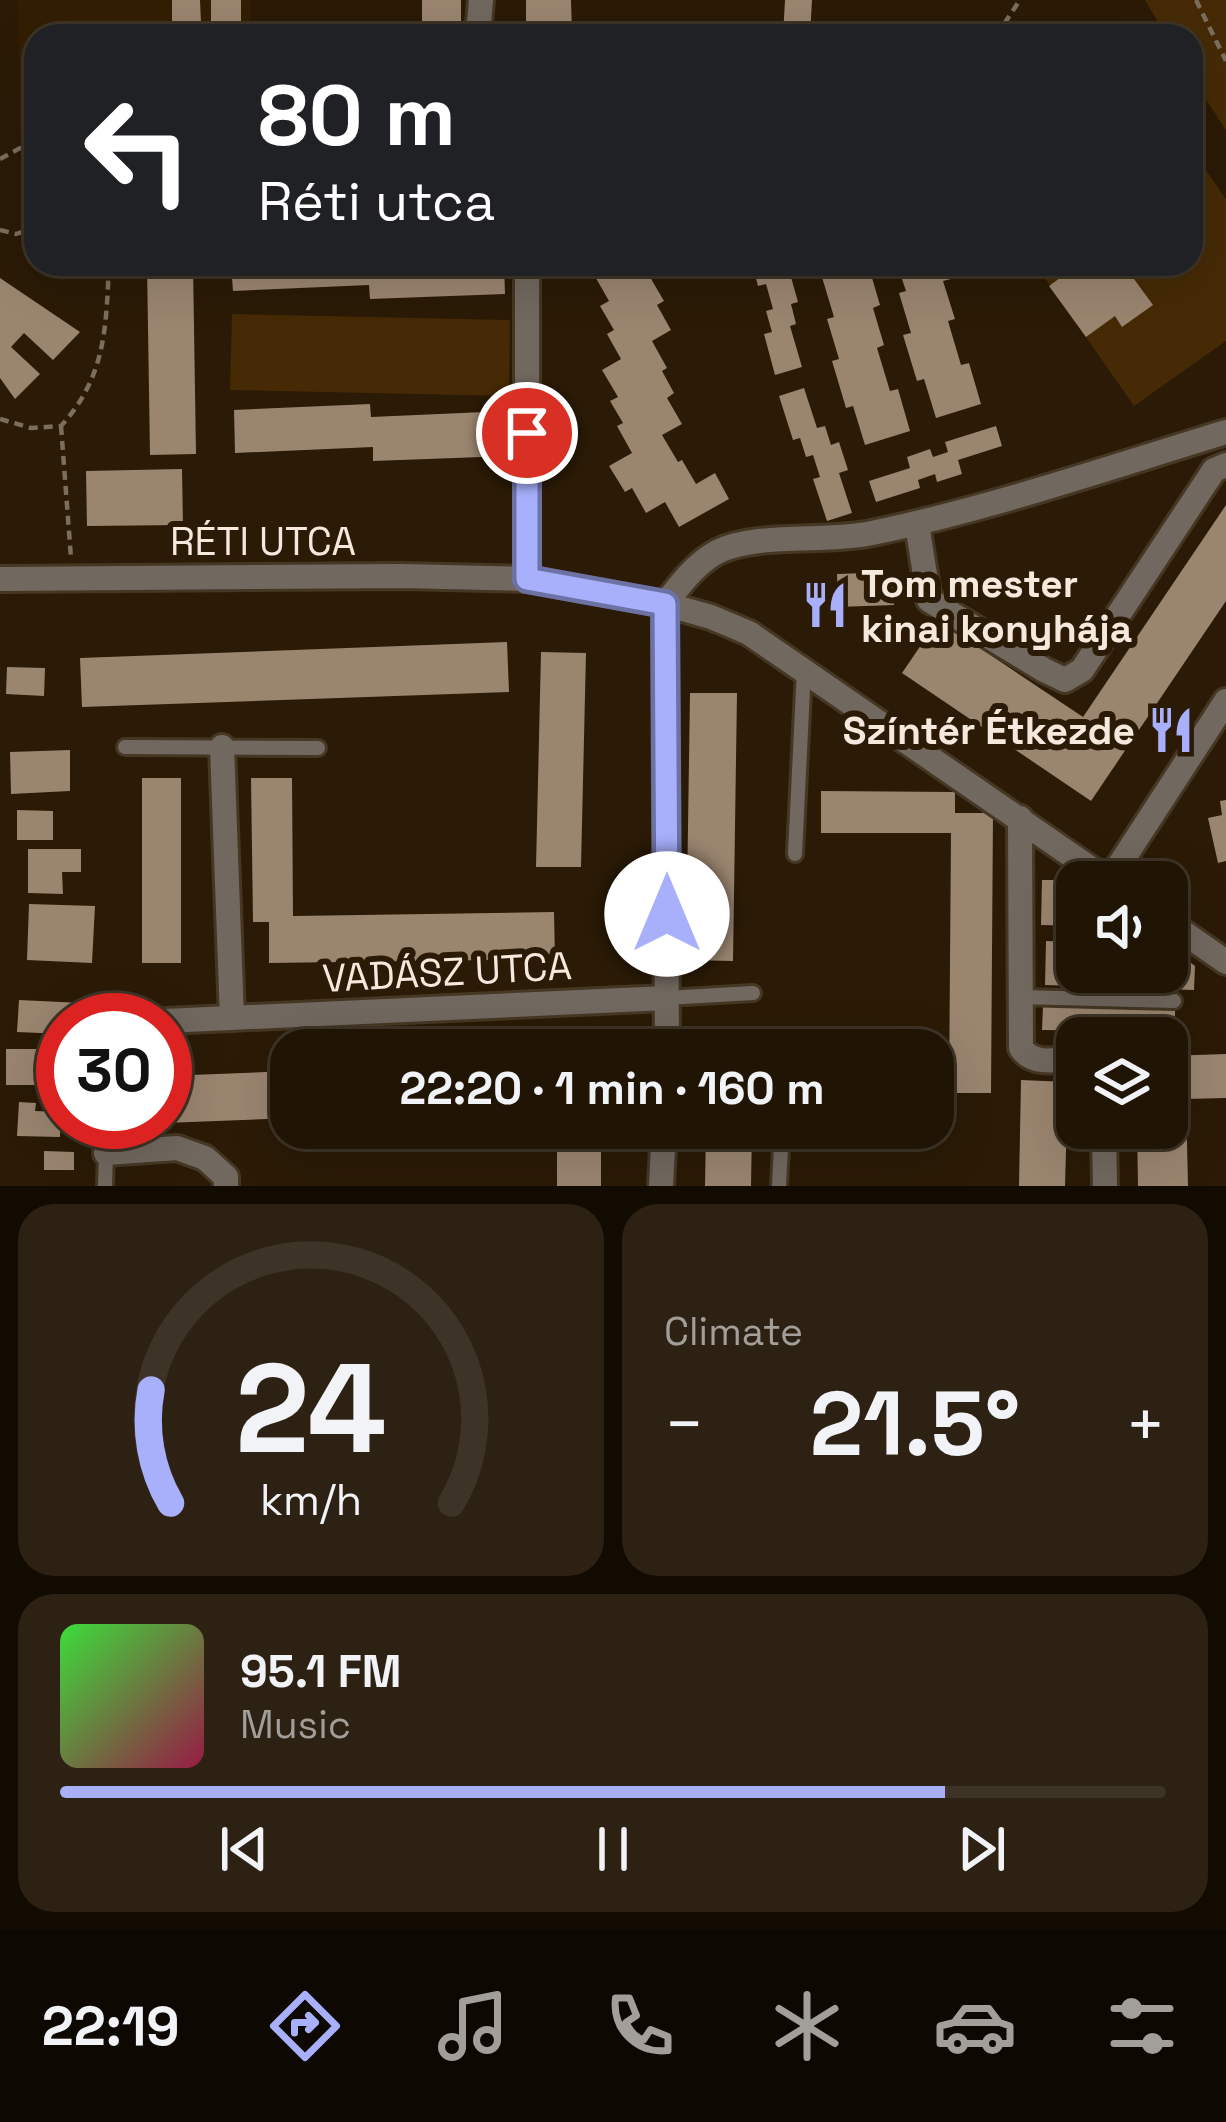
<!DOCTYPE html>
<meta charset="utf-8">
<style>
:root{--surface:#201404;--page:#2d2113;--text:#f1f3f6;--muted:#a29e9a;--line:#3d3326;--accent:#a8b0fc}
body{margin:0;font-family:"Space Grotesk",sans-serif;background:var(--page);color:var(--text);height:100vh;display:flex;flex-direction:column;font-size:45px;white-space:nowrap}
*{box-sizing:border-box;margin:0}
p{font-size:39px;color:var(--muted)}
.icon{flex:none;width:66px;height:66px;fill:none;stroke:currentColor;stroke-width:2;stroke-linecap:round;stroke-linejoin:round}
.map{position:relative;height:1186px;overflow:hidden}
.panel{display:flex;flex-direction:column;gap:18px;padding:18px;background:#120b02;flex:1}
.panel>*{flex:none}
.hud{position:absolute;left:24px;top:24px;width:1179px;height:252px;border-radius:36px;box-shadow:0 12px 48px #0002,0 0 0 3px var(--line);background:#202124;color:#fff;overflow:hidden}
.tools{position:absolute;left:1056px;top:861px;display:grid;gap:24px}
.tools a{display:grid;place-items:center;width:132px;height:132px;border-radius:24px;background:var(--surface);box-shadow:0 12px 48px #0002,0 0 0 3px var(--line);font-size:60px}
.speed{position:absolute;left:36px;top:993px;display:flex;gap:24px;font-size:60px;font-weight:700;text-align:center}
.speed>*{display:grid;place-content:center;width:156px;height:156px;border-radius:50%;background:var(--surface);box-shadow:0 12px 48px #0002,0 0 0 3px var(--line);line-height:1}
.speed .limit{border:18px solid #d22;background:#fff;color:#111}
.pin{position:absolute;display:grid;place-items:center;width:102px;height:102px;color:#fff;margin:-51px;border:6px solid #fff;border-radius:50%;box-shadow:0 3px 12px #0007}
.me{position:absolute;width:132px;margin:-66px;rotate:0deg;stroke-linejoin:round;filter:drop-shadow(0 0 9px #0008)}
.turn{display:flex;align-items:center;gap:42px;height:252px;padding:0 36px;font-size:54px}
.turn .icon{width:156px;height:156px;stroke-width:2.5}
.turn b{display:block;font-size:84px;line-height:102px}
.big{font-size:90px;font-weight:700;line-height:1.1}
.panel .card{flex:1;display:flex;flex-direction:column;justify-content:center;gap:18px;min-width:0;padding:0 42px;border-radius:36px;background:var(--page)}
.panel .dial{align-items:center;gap:0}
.dial svg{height:312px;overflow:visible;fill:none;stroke:var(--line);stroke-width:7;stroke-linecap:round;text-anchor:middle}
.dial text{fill:var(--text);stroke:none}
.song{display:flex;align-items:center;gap:36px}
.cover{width:144px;height:144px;border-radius:18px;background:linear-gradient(135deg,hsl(120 70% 55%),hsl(340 70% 35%))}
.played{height:12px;border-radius:6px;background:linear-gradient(90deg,var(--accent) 80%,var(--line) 80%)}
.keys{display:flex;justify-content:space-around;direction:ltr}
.heat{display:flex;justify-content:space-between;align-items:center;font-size:66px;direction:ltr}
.panel .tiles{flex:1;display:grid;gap:18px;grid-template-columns:1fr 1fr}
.card:last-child{grid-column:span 2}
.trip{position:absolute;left:270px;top:1029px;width:684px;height:120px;border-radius:36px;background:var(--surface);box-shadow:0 12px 48px #0002,0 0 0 3px var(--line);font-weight:700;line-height:120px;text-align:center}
.menu{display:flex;height:192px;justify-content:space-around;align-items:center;background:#0d0802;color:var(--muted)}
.menu .icon{width:84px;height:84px}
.menu .current{color:var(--accent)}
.menu b{font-size:54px;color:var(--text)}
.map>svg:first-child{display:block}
.built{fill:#321e03}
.green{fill:#452a05}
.building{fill:#9a856f}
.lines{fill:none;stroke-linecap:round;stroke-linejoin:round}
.service-casing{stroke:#463724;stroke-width:20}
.minor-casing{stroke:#463724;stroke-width:30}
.path{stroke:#7c6e5d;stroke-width:4.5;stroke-dasharray:9 6;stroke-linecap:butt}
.service{stroke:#71685f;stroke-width:14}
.minor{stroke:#71685f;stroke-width:24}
.route-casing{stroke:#6d72a4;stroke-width:30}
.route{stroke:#a8b0fc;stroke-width:21}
.labels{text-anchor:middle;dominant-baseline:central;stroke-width:12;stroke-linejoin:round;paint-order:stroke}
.street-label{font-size:39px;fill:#f5e9dd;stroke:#2a1a06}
.poi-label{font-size:39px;font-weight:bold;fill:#f5e9dd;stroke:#2a1a06;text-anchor:start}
</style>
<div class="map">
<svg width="1226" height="1186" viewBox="0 0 1226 1186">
<rect width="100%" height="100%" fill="#2a1a06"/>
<path class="built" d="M18,0H251V36H36V134H19Z"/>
<path class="green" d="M1145,0H1226V130L1191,77V36H1166Z
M1191,149L1226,199V341L1134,406L1035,264H1191Z
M232,314L510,320L509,396L230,390Z"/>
<path class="building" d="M172,0H200L201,23H211V0H241V36H172Z
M422,0H461V33L422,36Z
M526,0H571L572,33H561L562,36H514L513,26L526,25Z
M785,0H812L810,36H783Z
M147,264H193L196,454L150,455Z
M231,264H504L505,294L370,299L369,285L233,291Z
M608,264H653L658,273L650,277L664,301L657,305L671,330L652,341L667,368L662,371L674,393L667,398L682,424L662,435L678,462L682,460L696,484L715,473L729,499L679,527L665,502L646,513L632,488L625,492L609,466L632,453L617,426L623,423L610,401L618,397L602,370L621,359L607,334L614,330L600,306L609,301L593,273Z
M752,264H779L781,273L789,270L798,302L791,304L796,324L790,326L802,367L775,375L764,334L772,332L766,311L773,309L766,284L758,286Z
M853,264H868L880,305L873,308L884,345L877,348L890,391L898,389L910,431L865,445L853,406L846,408L832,361L839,359L827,319L834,317L821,274Z
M897,264H946L951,279L943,281L955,319L948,321L961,365L969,363L981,404L936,418L924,379L917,381L903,335L911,333L899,293L906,291Z
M1079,264H1123L1153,305L1122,327L1115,316L1086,337L1049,286Z
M0,278L80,332L53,360L24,333L11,347L40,374L15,399L0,378Z
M804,388L817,428L825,426L831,445L839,442L848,470L839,473L852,513L827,521L813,479L820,477L813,455L806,457L800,438L793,440L779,396Z
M370,404L371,417L507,411L509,456L373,461V447L235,453L234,410Z
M996,426L1002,446L958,460L962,474L937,482L935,474L918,480L920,488L876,502L869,481L910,468L907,457L930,449L933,457L948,452L945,442Z
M182,469L183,525L87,526L86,471Z
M1226,505V601L1091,801L902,673L938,620L1083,717Z
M893,572L894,605L838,607L837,574Z
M507,642L509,692L82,707L80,658Z
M541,652L586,653L581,867H536Z
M7,667L45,668L44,696L6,694Z
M690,693H737L733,961L686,960Z
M70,750V791L11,794L10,752Z
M142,778H181V963H142Z
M251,778H292L293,916L554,912L555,959L269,963V922H253Z
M821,791L955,792V813H993L991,1093H949L951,833H821Z
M1226,800V861L1218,863L1208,818L1222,815L1220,801Z
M17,810L53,811V840H17Z
M28,849H81V872H62L63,894L28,893Z
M1042,880H1070L1077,885V926L1041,925Z
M29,904L95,906L92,963L27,960Z
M1046,941L1077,942V972H1167V945L1195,966L1194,990L1045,985Z
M19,1000L82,1003V1020H63V1034L17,1032Z
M1043,1006L1175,1009V1032L1042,1030Z
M6,1049H60V1085H6Z
M1226,1054V1098L1186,1099L1188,1186H1138L1137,1128H1167V1056Z
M291,1071V1118L165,1123V1076Z
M1021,1080L1068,1082L1065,1186H1019Z
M19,1102L36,1103L35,1111L61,1112L60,1137L17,1136Z
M557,1128H601V1186H557Z
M706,1128H752L751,1186H705Z
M44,1151L74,1152V1170H44Z"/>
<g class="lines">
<defs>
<path id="service" d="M125,747L318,748
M795,854L804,669
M1020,997L1174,1001
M666,998L753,993
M105,1186L106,1153
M779,1186L782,1128"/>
<path id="minor" d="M478,36L481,0
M917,524L929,600L1044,670L1065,680L1082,670L1214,470L1226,465
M0,579L402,576L527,579L665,604L711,617L749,633L1110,882
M527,579V264
M222,747L232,1018
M1020,818L1021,1048C1033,1066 1057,1060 1077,1058
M1109,881L1226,701
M1167,921L1226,962
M165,1021L666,998
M667,1050L665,604C680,585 695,564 717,552C757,532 826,543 872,533C992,508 1108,468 1226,432
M1104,1128L1105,1186
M106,1153L177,1148L205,1158L226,1177V1186
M661,1186L664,1128"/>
</defs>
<use href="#service" class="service-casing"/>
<use href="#minor" class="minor-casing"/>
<path class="path" d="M1196,0L1226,61
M996,36L1020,0
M0,159L24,146L36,147
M0,230L16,234L36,227
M0,419L31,428L61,426C106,376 106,328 109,264
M61,426L71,558"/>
<use href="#service" class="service"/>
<use href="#minor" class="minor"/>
</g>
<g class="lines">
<defs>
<path id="route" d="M527,433V579L665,604L667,914"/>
</defs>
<use href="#route" class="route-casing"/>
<use href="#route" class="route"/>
</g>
<defs>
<symbol id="restaurant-bare" viewBox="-9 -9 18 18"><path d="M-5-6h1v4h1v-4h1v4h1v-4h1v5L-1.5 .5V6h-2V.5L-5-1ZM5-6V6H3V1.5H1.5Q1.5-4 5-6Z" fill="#a8b0fc" stroke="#2a1a06" stroke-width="2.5" paint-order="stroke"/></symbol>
</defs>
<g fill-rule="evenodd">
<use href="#restaurant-bare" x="792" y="572" width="66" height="66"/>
<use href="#restaurant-bare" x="1138" y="697" width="66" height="66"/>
</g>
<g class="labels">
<g class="street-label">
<text x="263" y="541">RÉTI UTCA</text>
<text transform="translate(447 972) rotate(-3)">VADÁSZ UTCA</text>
</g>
<g class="poi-label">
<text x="861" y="583">Tom mester<tspan x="861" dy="45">kinai konyhája</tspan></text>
<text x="1135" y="730" text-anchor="end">Színtér Étkezde</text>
</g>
</g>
</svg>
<div class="tools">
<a><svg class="icon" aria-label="sound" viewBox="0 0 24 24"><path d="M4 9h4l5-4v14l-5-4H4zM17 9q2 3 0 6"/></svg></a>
<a><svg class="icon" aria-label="layers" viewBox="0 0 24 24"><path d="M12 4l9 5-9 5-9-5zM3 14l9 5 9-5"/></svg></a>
</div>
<div class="speed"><div class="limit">30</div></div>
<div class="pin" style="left:527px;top:433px;background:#d93025"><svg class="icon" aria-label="arrive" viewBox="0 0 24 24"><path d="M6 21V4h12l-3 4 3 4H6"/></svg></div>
<svg class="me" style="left:667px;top:914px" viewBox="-20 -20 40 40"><circle r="19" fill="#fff"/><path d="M0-13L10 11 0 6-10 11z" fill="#a8b0fc"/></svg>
<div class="trip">22:20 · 1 min · 160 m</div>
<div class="hud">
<div class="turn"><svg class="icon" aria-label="left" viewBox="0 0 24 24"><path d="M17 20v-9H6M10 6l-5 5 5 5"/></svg><div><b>80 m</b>Réti utca</div></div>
</div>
</div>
<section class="panel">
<div class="tiles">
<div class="card dial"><svg viewBox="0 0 100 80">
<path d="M14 69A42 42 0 1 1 86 69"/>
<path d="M14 69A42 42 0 0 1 9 40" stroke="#a8b0fc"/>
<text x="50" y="56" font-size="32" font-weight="700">24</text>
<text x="50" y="72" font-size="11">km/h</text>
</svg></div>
<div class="card"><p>Climate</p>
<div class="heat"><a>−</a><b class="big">21.5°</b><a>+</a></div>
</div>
<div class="card">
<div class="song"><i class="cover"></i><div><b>95.1 FM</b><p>Music</p></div></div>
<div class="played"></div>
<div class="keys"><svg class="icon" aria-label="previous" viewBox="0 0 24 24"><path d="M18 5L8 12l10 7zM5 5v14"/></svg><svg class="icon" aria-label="pause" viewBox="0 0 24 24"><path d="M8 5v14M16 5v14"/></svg><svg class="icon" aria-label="next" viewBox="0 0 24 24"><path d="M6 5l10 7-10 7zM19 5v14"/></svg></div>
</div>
</div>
</section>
<nav class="menu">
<b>22:19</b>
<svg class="icon current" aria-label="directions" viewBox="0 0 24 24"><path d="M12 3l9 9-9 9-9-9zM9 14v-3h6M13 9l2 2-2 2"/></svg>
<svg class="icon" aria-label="music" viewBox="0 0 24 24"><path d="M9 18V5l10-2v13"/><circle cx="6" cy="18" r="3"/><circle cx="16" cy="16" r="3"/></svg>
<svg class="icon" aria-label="phone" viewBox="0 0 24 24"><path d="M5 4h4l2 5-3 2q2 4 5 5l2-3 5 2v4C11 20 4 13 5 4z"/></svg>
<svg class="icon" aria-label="climate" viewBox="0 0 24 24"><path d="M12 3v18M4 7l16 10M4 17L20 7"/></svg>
<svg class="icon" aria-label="car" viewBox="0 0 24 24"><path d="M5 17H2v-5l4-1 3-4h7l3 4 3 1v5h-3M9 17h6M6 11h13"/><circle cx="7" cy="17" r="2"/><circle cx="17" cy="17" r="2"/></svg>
<svg class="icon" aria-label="filters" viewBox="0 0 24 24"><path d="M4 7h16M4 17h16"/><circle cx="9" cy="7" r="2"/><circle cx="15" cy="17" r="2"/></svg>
</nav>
